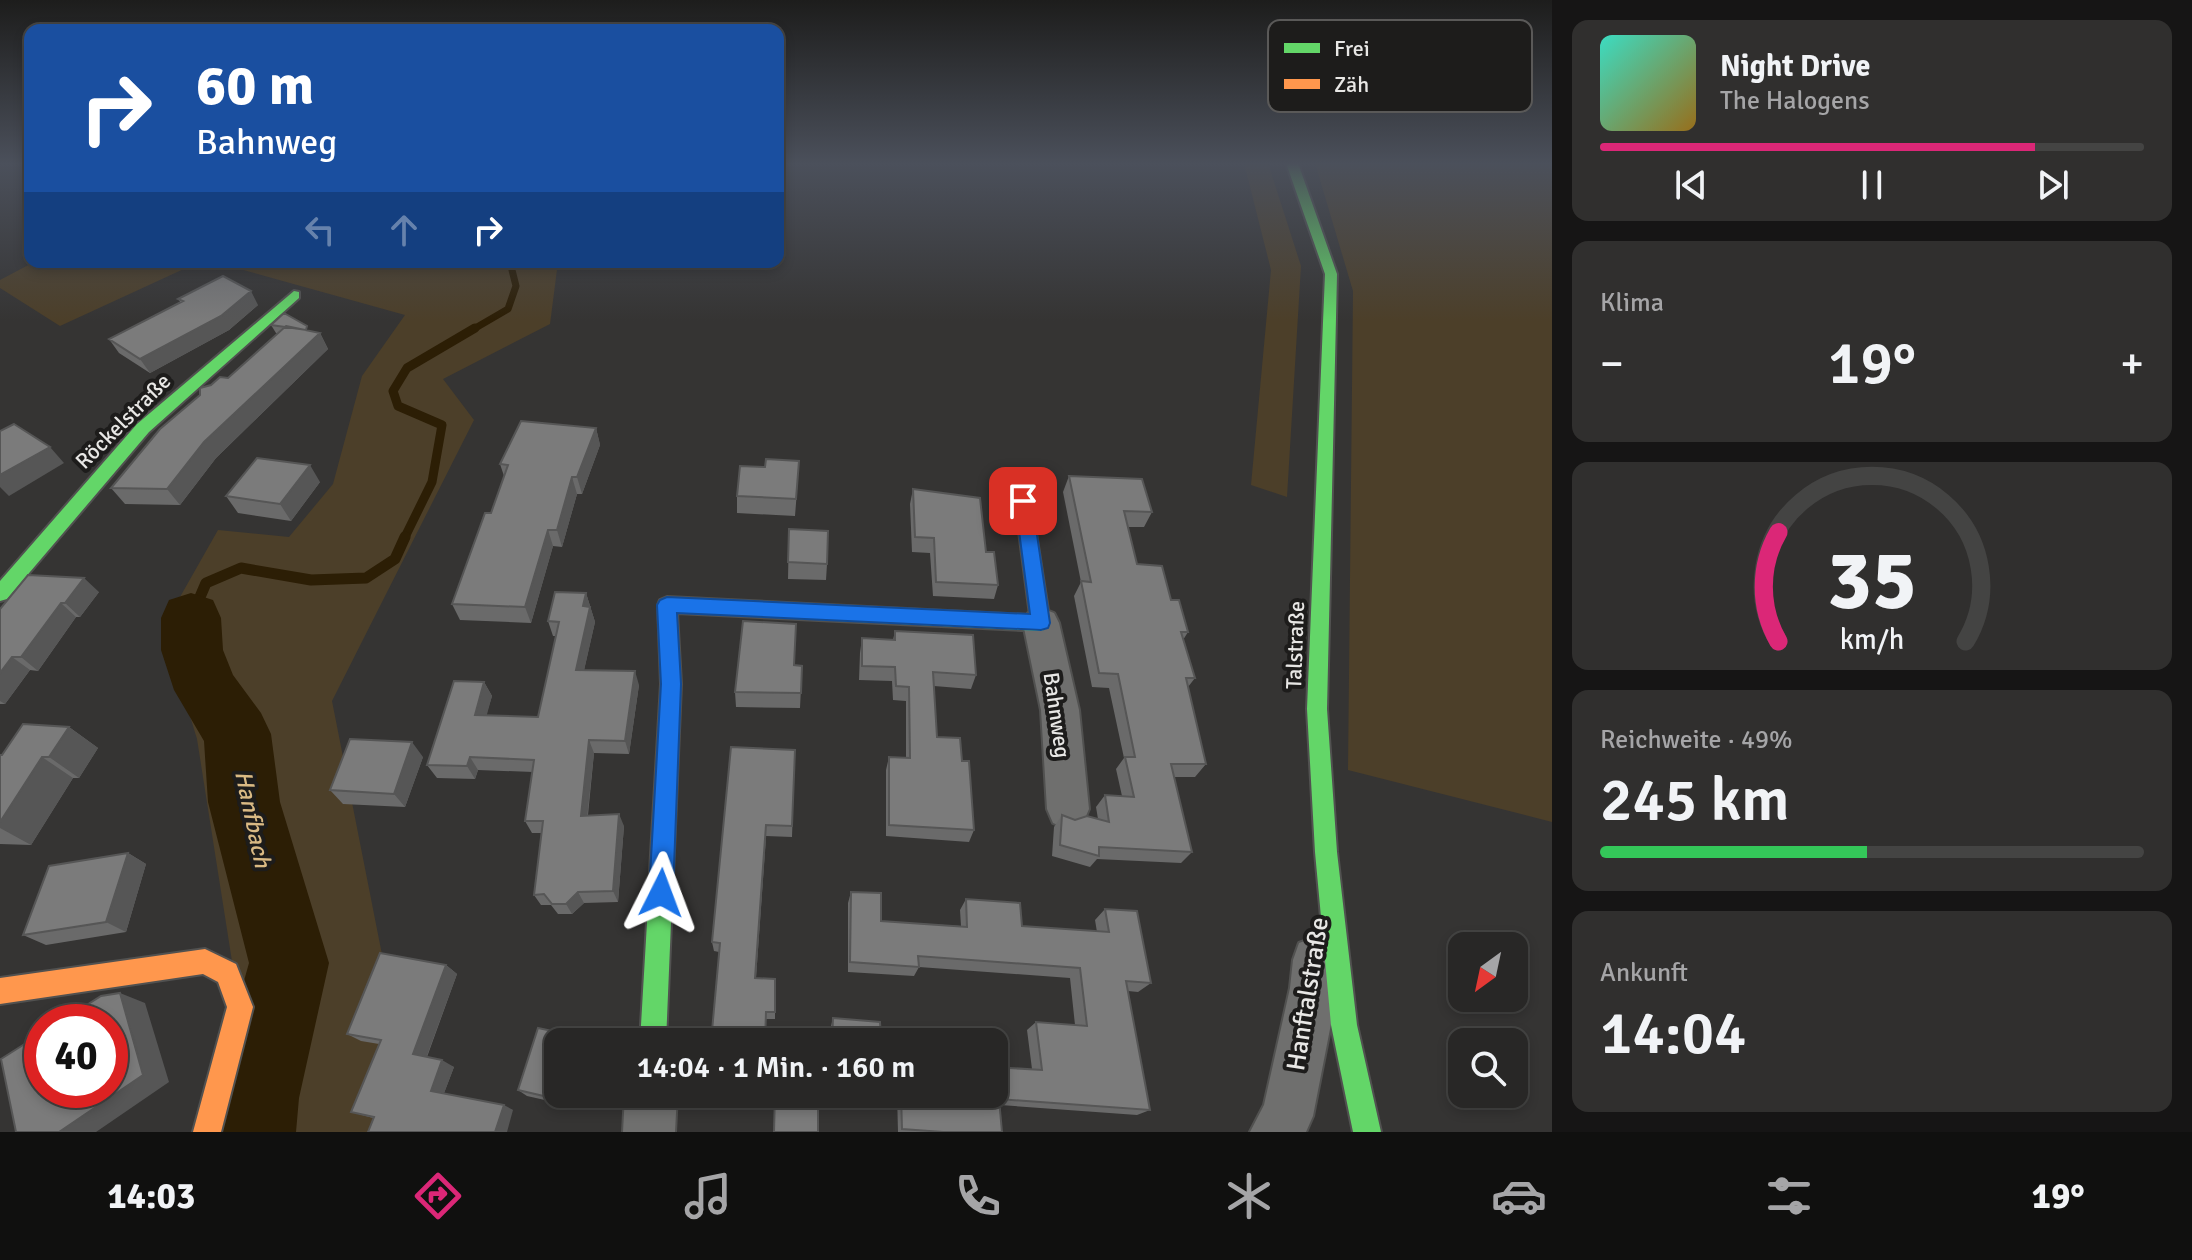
<!DOCTYPE html>
<html lang="de">
<meta charset="utf-8">
<style>
:root{--surface:#282726;--page:#302f2e;--text:#f1f3f6;--muted:#a5a5a7;--line:#444443;--accent:#db2777}
body{margin:0;font-family:Signika,sans-serif;background:var(--page);color:var(--text);height:100vh;display:flex;flex-direction:column;font-size:30px;white-space:nowrap}
*{box-sizing:border-box;margin:0}
p{font-size:26px;color:var(--muted)}
.icon{flex:none;width:44px;height:44px;fill:none;stroke:currentColor;stroke-width:2;stroke-linecap:round;stroke-linejoin:round}
.map{position:relative;flex:1;overflow:hidden}
.sheet{display:flex;flex-direction:column;gap:20px;padding:20px;background:#161515;width:640px}
.sheet>*{flex:none}
.hud{position:absolute;left:24px;top:24px;width:760px;height:244px;border-radius:16px;box-shadow:0 4px 12px #0003,0 0 0 2px var(--line);background:#1a4fa0;color:#fff;overflow:hidden}
.needle{width:52px;rotate:213deg}
.tools{position:absolute;left:1448px;top:932px;display:grid;gap:16px}
.tools a{display:grid;place-items:center;width:80px;height:80px;border-radius:16px;background:var(--surface);box-shadow:0 4px 12px #0003,0 0 0 2px var(--line);font-size:40px}
.speed{position:absolute;left:24px;top:1004px;display:flex;gap:16px;font-size:40px;font-weight:700;text-align:center}
.speed>*{display:grid;place-content:center;width:104px;height:104px;border-radius:50%;background:var(--surface);box-shadow:0 4px 12px #0003,0 0 0 2px var(--line);line-height:1}
.speed .limit{border:12px solid #d22;background:#fff;color:#111}
.pin{position:absolute;display:grid;place-items:center;width:68px;height:68px;color:#fff;margin:-34px;border-radius:16px;box-shadow:0 4px 12px #0006}
.me{position:absolute;width:88px;margin:-44px;rotate:3deg;stroke-linejoin:round;filter:drop-shadow(0 0 6px #0008)}
.turn{display:flex;align-items:center;gap:28px;height:168px;padding:0 40px;font-size:36px}
.turn .icon{width:104px;height:104px;stroke-width:2.5}
.turn b{display:block;font-size:56px;line-height:68px}
.lanes{display:flex;align-items:center;height:76px;padding:0 40px;background:#0003;justify-content:center;gap:40px;direction:ltr}
.lanes .off{opacity:.35}
.big{font-size:60px;font-weight:600;line-height:1.1}
.sheet .widget{flex:1;display:flex;flex-direction:column;justify-content:center;gap:12px;min-width:0;padding:0 28px;border-radius:16px;background:var(--page)}
.sheet .dial{align-items:center;gap:0}
.dial svg{height:208px;overflow:visible;fill:none;stroke:var(--line);stroke-width:7;stroke-linecap:round;text-anchor:middle}
.dial text{fill:var(--text);stroke:none}
.song{display:flex;align-items:center;gap:24px}
.cover{width:96px;height:96px;border-radius:12px;background:linear-gradient(135deg,hsl(170 70% 55%),hsl(40 70% 35%))}
.played{height:8px;border-radius:4px;background:linear-gradient(90deg,var(--accent) 80%,var(--line) 80%)}
.keys{display:flex;justify-content:space-around;direction:ltr}
.heat{display:flex;justify-content:space-between;align-items:center;font-size:44px;direction:ltr}
.charge{height:12px;border-radius:6px;background:linear-gradient(90deg,#34c759 49%,var(--line) 0)}
.trip{position:absolute;left:544px;top:1028px;width:464px;height:80px;border-radius:16px;background:var(--surface);box-shadow:0 4px 12px #0003,0 0 0 2px var(--line);font-weight:600;line-height:80px;text-align:center}
.tabs{display:flex;height:128px;justify-content:space-around;align-items:center;background:#10100f;color:var(--muted)}
.tabs .icon{width:56px;height:56px}
.tabs .on{color:var(--accent)}
.tabs b{font-size:36px;color:var(--text)}
main{display:flex;flex:1;min-height:0}
.map>svg:first-child{display:block}
.green{fill:#4c3f29}
.lines{fill:none;stroke-linecap:round;stroke-linejoin:round}
.stream-far2{stroke:#2c1e05;stroke-width:7}
.stream-far1{stroke:#2c1e05;stroke-width:9}
.stream{stroke:#2c1e05;stroke-width:11}
.river{fill:#2c1e05;fill-rule:evenodd}
.street-casing{stroke:#515150;stroke-width:4}
.fast-casing{stroke:#515150;stroke-width:4}
.slow-casing{stroke:#515150;stroke-width:4}
.street{fill:#6f6f6e;fill-rule:evenodd}
.fast{fill:#63d668;fill-rule:evenodd}
.slow{fill:#ff974d;fill-rule:evenodd}
.wall{fill:#6a6a6a}
.shaded-wall{fill:#565656}
.building{fill:#7b7b7b;stroke:#565656;stroke-width:2}
.route{fill:#1a73e8;stroke:#114b97;stroke-width:2}
.labels{text-anchor:middle;dominant-baseline:central;stroke-width:8;stroke-linejoin:round;paint-order:stroke}
.street-label{font-size:22px;fill:#e8e7e5;stroke:#1d1c1b}
.water-label{font-size:24px;font-style:italic;fill:#daba84;stroke:#1d1c1b}
.near-street-label{font-size:26px;fill:#e8e7e5;stroke:#1d1c1b}
.key{fill:#1d1c1b;stroke:#5a5958;stroke-width:2}
.key-label{font-size:22px;fill:#e8e7e5}
</style>
<main>
<div class="map">
<svg width="1552" height="1132" viewBox="0 0 1552 1132">
<rect width="100%" height="100%" fill="#353433"/>
<path class="green" d="M1244,163H1268L1301,266L1287,497L1251,485L1271,270Z
M1315,163H1552V822L1348,770L1353,291Z
M34,262H199L60,326L0,288V280Z
M215,262H558L550,324L443,379L474,420L332,701L417,1132H241L243,1031L197,739L163,627L218,530L289,537L333,484L362,376L405,315Z"/>
<g class="lines">
<path class="stream-far2" d="M472,330L508,309L516,286L510,262"/>
<path class="stream-far1" d="M404,539L432,482L442,425L398,406L393,391L407,368L475,328"/>
<path class="stream" d="M191,618L206,583L241,568L311,580L366,578L395,559L405,537"/>
<path class="river" d="M191,593L213,600L221,618L223,650L233,675L261,713L271,734L280,802L329,963L299,1098L296,1132H206L211,1098L249,963L208,802L204,741L174,690L161,650V618L169,600Z"/>
<defs>
<path id="street" d="M1041,608L1054,613L1059,623L1079,710L1089,809L1083,823L1068,829L1053,823L1047,809L1041,710L1023,623L1028,613Z
M1316,937L1333,943L1339,960L1338,988L1313,1116L1306,1132H1250L1264,1105L1290,988L1293,960L1299,943Z
M625,1094H677L675,1132H623Z"/>
<path id="fast" d="M1286,163H1298L1337,274L1327,709L1337,852L1357,1025L1381,1132H1353L1331,1025L1315,852L1307,709L1325,274Z
M294,291L299,292V298L149,432L7,599L0,601V581L137,424Z
M1023,495L1031,501L1050,623L1048,628L1041,631L677,613L681,684L666,1042H640L661,684L658,605L660,600L667,597L1030,615L1015,501Z"/>
<path id="slow" d="M205,949L236,964L253,1007L221,1132H193L227,1007L218,982L203,974L0,1004V978Z"/>
</defs>
<use href="#street" class="street-casing"/>
<use href="#fast" class="fast-casing"/>
<use href="#slow" class="slow-casing"/>
<use href="#street" class="street"/>
<use href="#fast" class="fast"/>
<use href="#slow" class="slow"/>
</g>
<path class="wall" d="M178,299L258,305L229,330L150,373L119,353L109,339L180,302Z
M271,325L320,333L328,349L216,458L180,505L125,504L111,488L211,385L228,378L278,334L276,333Z
M596,428L600,445L582,494H577L562,547L553,546L531,623L460,620L452,604L491,513L504,476L500,464Z
M765,467L798,478L795,516L737,513V496Z
M1069,476L1152,512L1144,527H1128L1137,564L1171,600L1188,632L1183,640L1195,678L1188,687L1206,764L1195,777H1174L1192,852L1181,863L1097,859L1090,867L1052,856L1054,827L1062,815L1075,820L1098,819L1096,807L1105,795L1122,796L1116,769L1124,758L1109,688L1092,687L1074,596L1081,582L1063,492Z
M320,482L291,521L238,513L226,496Z
M913,489L986,552L998,585L994,599L933,596L930,553L912,552L910,504Z
M789,529L827,564L826,580L788,579Z
M99,592L80,617H76L38,671L30,670L5,704H0V609Z
M586,593L595,622L584,670L639,685L629,754L594,753L588,815L624,826L618,902L584,903L572,914H558L551,905H541L534,895L542,833H532L525,821L533,772L478,770L475,779L437,778L427,765L484,682L492,696L486,715L538,717L556,636H553L548,621Z
M895,631L976,675L971,689L934,686L937,737L962,761L974,830L969,842L886,836V770L889,757L906,758V701L893,700L892,681L859,680L860,653L862,638L893,640Z
M794,665L802,666L800,708L736,707L735,692Z
M69,727L98,748L79,778H73L31,845L0,844V755Z
M795,750L792,837L766,836L756,978L775,979V1019H766L719,952L714,951L712,942Z
M423,757L405,807L343,804L330,790Z
M128,853L146,864L126,932L46,945L23,935Z
M851,892L881,921L961,926L960,910L966,899L1022,926L1097,932L1095,920L1105,909L1151,983L1138,992L1128,991L1150,1110L1137,1115L1000,1105L1002,1132H898L897,1094H994L1032,1069L1027,1030L1036,1022L1075,1025L1070,978L919,967L914,976L848,972V903Z
M446,965L457,974L427,1057L454,1067L444,1093L513,1110L373,1118L351,1112L379,1044L361,1041L347,1034Z
M833,1018L881,1037L939,1042H830L831,1026Z
M518,1090L558,1094H594L589,1110L527,1096Z"/>
<path class="shaded-wall" d="M251,291L258,305L229,330L150,373L140,359Z
M320,333L328,349L216,458L180,505L167,489L204,442Z
M596,428L600,445L582,494L577,477Z
M50,447L64,463L9,496L0,487V475Z
M310,465L320,482L291,521L280,504Z
M572,477L577,494L562,547L557,530Z
M548,530L553,546L531,623L525,607Z
M84,578L99,592L80,617L65,603Z
M586,593L595,622L581,684L576,670L583,606Z
M61,603L76,617L38,671L21,657Z
M12,657L30,670L5,704L0,701V673Z
M635,671L639,685L629,754L625,741Z
M484,682L492,696L483,729L475,715Z
M69,727L98,748L79,778L49,757Z
M589,740L594,753L586,828L581,816Z
M412,742L423,757L405,807L394,794Z
M42,757L73,778L31,845L0,828V822Z
M470,757L478,770L475,779L467,766Z
M619,814L624,826L618,902L613,891Z
M766,825V836L755,986V978Z
M128,853L146,864L126,932L106,922Z
M578,892L584,903L572,914L566,904Z
M446,965L457,974L425,1061L413,1054Z
M120,993L145,1003L169,1082L96,1132H59Z
M442,1060L454,1067L443,1096L431,1091Z
M585,1094H594L589,1110L582,1105Z
M504,1105L513,1110L507,1132H495Z"/>
<path class="building" d="M223,276L251,291L221,316L140,359L109,339L183,301L178,299Z
M284,313L307,326L306,330L271,325Z
M286,326L320,333L204,442L167,489L111,488L160,429L200,395V388L211,385L220,377L228,378Z
M521,421L596,428L577,477H572L557,530H548L525,607L452,604L485,513H491L508,465L500,464Z
M14,424L50,447L0,475V431Z
M257,458L310,465L280,504L226,496Z
M766,459L799,461L796,499L737,496L740,466L765,467Z
M1069,476L1142,479L1152,512L1124,511L1137,564L1162,566L1171,600H1179L1188,632H1181L1195,678H1186L1206,764H1171L1192,852L1099,847V856L1060,845L1062,815L1075,820L1087,816L1109,822L1105,795L1134,797L1125,757H1135L1118,674L1099,673L1081,581L1091,582Z
M913,489L980,498L986,552H994L998,585L936,582L934,538L915,537Z
M789,529L828,531L827,564L788,562Z
M28,575L84,578L65,603H61L21,657H12L0,673V609Z
M555,592L586,593L583,606L590,607L576,670L635,671L625,741L589,740L581,816L619,814L613,891L578,892L566,904H552L544,894L534,895L543,821H525L534,760L470,757L467,766L427,765L454,681L484,682L475,715L538,717L559,622L548,621Z
M743,621L796,624L794,665L802,666L801,693L735,692Z
M895,631L973,635L976,675L933,672L937,737L960,738L962,761H969L974,830L889,825V757L910,758L909,687L896,686L895,667L862,666V638L895,640Z
M23,724L69,727L49,757H42L0,822V755H2Z
M350,739L412,742L394,794L330,790Z
M731,747L795,750L792,826L766,825L755,978L775,979V1012H766L765,1042H711L720,943L712,942Z
M128,853L106,922L23,935L49,866Z
M851,892L881,893V921L967,927L966,899L1020,903L1022,926L1109,932L1105,909L1137,911L1151,983L1126,981L1150,1110L999,1099L1002,1132H943L902,1129L901,1094H994V1067L1042,1070L1036,1022L1087,1026L1080,968L918,956L919,967L850,962Z
M380,953L446,965L413,1054L442,1060L431,1091L504,1105L495,1132H368L374,1117L351,1112L381,1040L347,1034Z
M120,993L143,1075L59,1132H16L1,1059L42,1033V1090H110V1022H60L101,996Z
M833,1018L880,1022L881,1037L939,1042H832Z
M538,1028L600,1041V1042H558V1094H585L582,1105L518,1090Z
M775,1094H818V1132H774Z"/>
<linearGradient id="sky" x2="0" y2="1"><stop stop-color="#1d1d1c"/><stop offset="0.51" stop-color="#4b505b"/><stop offset="1" stop-color="#4b505b" stop-opacity="0"/></linearGradient>
<rect width="1552" height="321" fill="url(#sky)"/>
<path class="route" d="M1023,495L1032,501L1050,623L1048,628L1041,630L677,613L681,684L673,893L669,901L661,905L652,901L649,893L661,684L657,605L660,600L667,597L1030,614L1015,501Z"/>
<g class="labels">
<g class="street-label">
<text transform="translate(123 421) rotate(-45)">Röckelstraße</text>
<text transform="translate(1295 645) rotate(-88)">Talstraße</text>
<text transform="translate(1057 715) rotate(82)">Bahnweg</text>
</g>
<g class="water-label">
<text transform="translate(253 819) rotate(78)">Hanfbach</text>
</g>
<g class="near-street-label">
<text transform="translate(1308 994) rotate(-81)">Hanftalstraße</text>
</g>
</g>
<rect x="1268" y="20" width="264" height="92" rx="12" class="key"/>
<rect x="1284" y="43" width="36" height="10" fill="#63d668"/>
<rect x="1284" y="79" width="36" height="10" fill="#ff974d"/>
<g class="key-label">
<text x="1334" y="56">Frei</text>
<text x="1334" y="92">Zäh</text>
</g>
</svg>
<div class="tools">
<a><svg class="needle" viewBox="-14 -14 28 28"><path d="M0-13l5 13h-10z" fill="#e53935"/><path d="M0 13l5-13h-10z" fill="#a5a5a7"/></svg></a>
<a><svg class="icon" aria-label="search" viewBox="0 0 24 24"><circle cx="10" cy="10" r="6"/><path d="M15 15l6 6"/></svg></a>
</div>
<div class="speed"><div class="limit">40</div></div>
<div class="pin" style="left:1023px;top:501px;background:#d93025"><svg class="icon" aria-label="arrive" viewBox="0 0 24 24"><path d="M6 21V4h12l-3 4 3 4H6"/></svg></div>
<svg class="me" style="left:661px;top:893px" viewBox="-20 -20 40 40"><path d="M0-17L14 15 0 8-14 15z" fill="#1a73e8" stroke="#fff" stroke-width="4"/></svg>
<div class="trip">14:04 · 1 Min. · 160 m</div>
<div class="hud">
<div class="turn"><svg class="icon" aria-label="right" viewBox="0 0 24 24"><path d="M7 20v-9h11M14 6l5 5-5 5"/></svg><div><b>60 m</b>Bahnweg</div></div>
<div class="lanes"><svg class="icon off" aria-label="left" viewBox="0 0 24 24"><path d="M17 20v-9H6M10 6l-5 5 5 5"/></svg><svg class="icon off" aria-label="ahead" viewBox="0 0 24 24"><path d="M12 20V5M6 11l6-6 6 6"/></svg><svg class="icon" aria-label="right" viewBox="0 0 24 24"><path d="M7 20v-9h11M14 6l5 5-5 5"/></svg></div>
</div>
</div>
<section class="sheet">
<div class="widget">
<div class="song"><i class="cover"></i><div><b>Night Drive</b><p>The Halogens</p></div></div>
<div class="played"></div>
<div class="keys"><svg class="icon" aria-label="previous" viewBox="0 0 24 24"><path d="M18 5L8 12l10 7zM5 5v14"/></svg><svg class="icon" aria-label="pause" viewBox="0 0 24 24"><path d="M8 5v14M16 5v14"/></svg><svg class="icon" aria-label="next" viewBox="0 0 24 24"><path d="M6 5l10 7-10 7zM19 5v14"/></svg></div>
</div>
<div class="widget"><p>Klima</p>
<div class="heat"><a>−</a><b class="big">19°</b><a>+</a></div>
</div>
<div class="widget dial"><svg viewBox="0 0 100 80">
<path d="M14 69A42 42 0 1 1 86 69"/>
<path d="M14 69A42 42 0 0 1 14 27" stroke="#db2777"/>
<text x="50" y="56" font-size="32" font-weight="700">35</text>
<text x="50" y="72" font-size="11">km/h</text>
</svg></div>
<div class="widget"><p>Reichweite · 49%</p><b class="big">245 km</b><div class="charge"></div></div>
<div class="widget"><p>Ankunft</p><b class="big">14:04</b></div>
</section>
</main>
<nav class="tabs">
<b>14:03</b>
<svg class="icon on" aria-label="directions" viewBox="0 0 24 24"><path d="M12 3l9 9-9 9-9-9zM9 14v-3h6M13 9l2 2-2 2"/></svg>
<svg class="icon" aria-label="music" viewBox="0 0 24 24"><path d="M9 18V5l10-2v13"/><circle cx="6" cy="18" r="3"/><circle cx="16" cy="16" r="3"/></svg>
<svg class="icon" aria-label="phone" viewBox="0 0 24 24"><path d="M5 4h4l2 5-3 2q2 4 5 5l2-3 5 2v4C11 20 4 13 5 4z"/></svg>
<svg class="icon" aria-label="climate" viewBox="0 0 24 24"><path d="M12 3v18M4 7l16 10M4 17L20 7"/></svg>
<svg class="icon" aria-label="car" viewBox="0 0 24 24"><path d="M5 17H2v-5l4-1 3-4h7l3 4 3 1v5h-3M9 17h6M6 11h13"/><circle cx="7" cy="17" r="2"/><circle cx="17" cy="17" r="2"/></svg>
<svg class="icon" aria-label="filters" viewBox="0 0 24 24"><path d="M4 7h16M4 17h16"/><circle cx="9" cy="7" r="2"/><circle cx="15" cy="17" r="2"/></svg>
<b>19°</b>
</nav>
